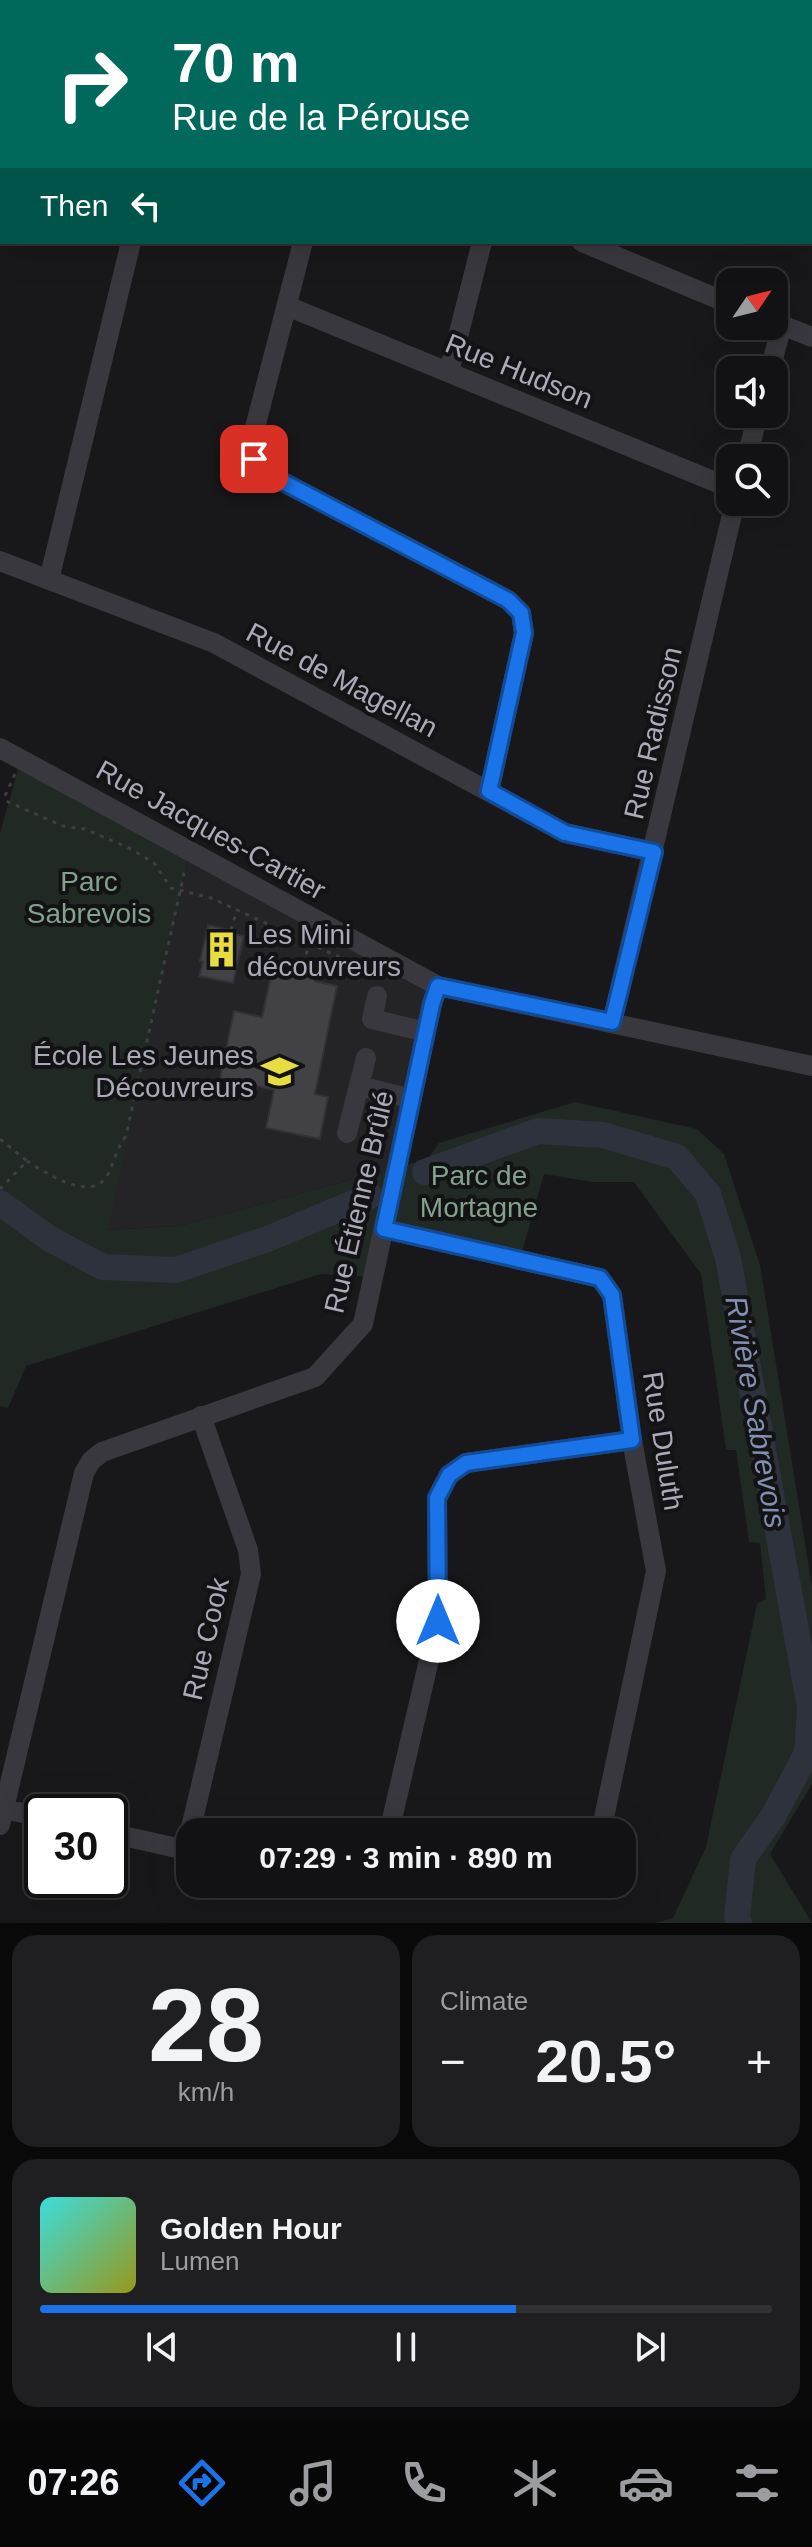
<!DOCTYPE html>
<meta charset="utf-8">
<style>
:root{--surface:#121113;--page:#1f1f21;--text:#f1f3f6;--muted:#9c9da0;--line:#313133;--accent:#1a73e8}
body{margin:0;font-family:Arial,sans-serif;background:var(--page);color:var(--text);height:100vh;display:flex;flex-direction:column;font-size:30px;white-space:nowrap}
*{box-sizing:border-box;margin:0}
p{font-size:26px;color:var(--muted)}
.icon{flex:none;width:44px;height:44px;fill:none;stroke:currentColor;stroke-width:2;stroke-linecap:round;stroke-linejoin:round}
.map{position:relative;height:1923px;overflow:hidden}
.details{display:flex;flex-direction:column;gap:12px;padding:12px;background:#0a090a;flex:1}
.details>*{flex:none}
.top-card{position:absolute;left:0px;top:0px;width:812px;height:244px;box-shadow:0 8px 32px #0002,0 0 0 2px var(--line);background:#00695c;color:#fff;overflow:hidden}
.needle{width:52px;rotate:55deg}
.controls{position:absolute;left:716px;top:268px;display:grid;gap:16px}
.controls a{display:grid;place-items:center;width:72px;height:72px;border-radius:16px;background:var(--surface);box-shadow:0 8px 32px #0002,0 0 0 2px var(--line);font-size:40px}
.speed{position:absolute;left:24px;top:1794px;display:flex;gap:16px;font-size:40px;font-weight:700;text-align:center}
.speed>*{display:grid;place-content:center;width:104px;height:104px;border-radius:50%;background:var(--surface);box-shadow:0 8px 32px #0002,0 0 0 2px var(--line);line-height:1}
.speed .limit{border:4px solid #111;border-radius:12px;background:#fff;color:#111}
.pin{position:absolute;display:grid;place-items:center;width:68px;height:68px;color:#fff;margin:-34px;border-radius:16px;box-shadow:0 4px 12px #0006}
.me{position:absolute;width:88px;margin:-44px;rotate:0deg;stroke-linejoin:round;filter:drop-shadow(0 0 6px #0008)}
.turn{display:flex;align-items:center;gap:28px;height:168px;padding:0 40px;font-size:36px}
.turn .icon{width:104px;height:104px;stroke-width:2.5}
.turn b{display:block;font-size:56px;line-height:68px}
.then{display:flex;align-items:center;height:76px;padding:0 40px;background:#0003;gap:16px;font-size:30px}
.big{font-size:60px;font-weight:700;line-height:1.1}
.details .card{flex:1;display:flex;flex-direction:column;justify-content:center;gap:12px;min-width:0;padding:0 28px;border-radius:24px;background:var(--page)}
.details .dial{align-items:center;gap:0}
.dial b{font-size:104px;line-height:1}
.song{display:flex;align-items:center;gap:24px}
.cover{width:96px;height:96px;border-radius:12px;background:linear-gradient(135deg,hsl(180 70% 55%),hsl(60 70% 35%))}
.played{height:8px;border-radius:4px;background:linear-gradient(90deg,var(--accent) 65%,var(--line) 65%)}
.keys{display:flex;justify-content:space-around;direction:ltr}
.heat{display:flex;justify-content:space-between;align-items:center;font-size:44px;direction:ltr}
.details .tiles{flex:1;display:grid;gap:12px;grid-template-columns:1fr 1fr}
.card:last-child{grid-column:span 2}
.trip{position:absolute;left:176px;top:1818px;width:460px;height:80px;border-radius:24px;background:var(--surface);box-shadow:0 8px 32px #0002,0 0 0 2px var(--line);font-weight:700;line-height:80px;text-align:center}
.dock{display:flex;height:128px;justify-content:space-around;align-items:center;background:#070708;color:var(--muted)}
.dock .icon{width:56px;height:56px}
.dock .on{color:var(--accent)}
.dock b{font-size:36px;color:var(--text)}
.map>svg:first-child{display:block}
.built{fill:#242326}
.green{fill:#212924}
.lines{fill:none;stroke-linecap:round;stroke-linejoin:round}
.river{stroke:#2e323c;stroke-width:26}
.building{fill:#424146;stroke:#323135;stroke-width:2}
.path{stroke:#3e3e45;stroke-width:3;stroke-dasharray:4 6;stroke-linecap:butt}
.minor{stroke:#39383e;stroke-width:20}
.route-casing{stroke:#114b97;stroke-width:20}
.route{stroke:#1a73e8;stroke-width:14}
.labels{text-anchor:middle;dominant-baseline:central;stroke-width:8;stroke-linejoin:round;paint-order:stroke}
.street-label{font-size:28px;fill:#aaaab8;stroke:#131214}
.park-label{font-size:28px;fill:#82a28d;stroke:#131214}
.poi-label{font-size:28px;fill:#aaaab8;stroke:#131214;text-anchor:start}
.water-label{font-size:30px;font-style:italic;fill:#838fb1;stroke:#131214}
</style>
<div class="map">
<svg width="812" height="1923" viewBox="0 0 812 1923">
<rect width="100%" height="100%" fill="#181719"/>
<path class="built" d="M190,850L438,986L398,1167L180,1226L107,1230Z"/>
<path class="green" d="M21,759L190,850L108,1230L180,1226L398,1167L428,1159L439,1143L575,1102L697,1129L724,1154L760,1265L812,1586V1784L770,1854L812,1923H655L673,1918L706,1847L757,1604L766,1599L760,1543L749,1542L736,1450H726L701,1274L634,1182H592L544,1174L520,1259L384,1230L372,1277L321,1274L26,1366L8,1408L0,1406V833Z"/>
<g class="lines">
<path class="river" d="M425,1172L538,1131L603,1135L677,1157L708,1194L728,1258L810,1707L807,1753L774,1815L743,1859L737,1918L739,1923
M0,1203L50,1239L103,1267L176,1270L270,1238L370,1196"/>
</g>
<path class="building" d="M208,925L235,931L234,934L244,936L233,983L199,976L203,962L200,961Z
M272,971L293,976L299,973L312,976L315,981L337,986L315,1094L328,1097L320,1139L266,1128L274,1090L220,1078L234,1011L262,1017Z"/>
<g class="lines">
<path class="path" d="M15,774L5,796L6,801L63,826L85,829L131,849L154,863L171,888L211,898L387,979
M231,930L237,910
M302,974L309,942
M0,1139L27,1161L0,1189
M27,1161C44,1172 91,1203 107,1176C114,1163 116,1149 126,1136L185,869"/>
<path class="minor" d="M483,0L488,2
M364,2L365,0
M0,22L2,13
M810,128L812,129
M303,242L251,443L254,459L264,472L508,600L521,613L524,633L489,791
M582,242L730,304
M287,306L730,488
M774,322L812,337
M770,370L782,325
M449,372L482,242
M747,458L758,414
M0,561L214,643L565,833L654,852
M49,580L131,242
M0,748L438,986L812,1066
M377,996L372,1019L426,1032
M612,1022L735,502
M359,1086L412,1099
M347,1133L366,1058
M384,1229L600,1278L612,1295L632,1440L656,1571L601,1832
M4,1809L42,1817
M0,1825L84,1473L91,1461L102,1452L315,1377L363,1324L432,1004L438,986
M190,1832L251,1574L248,1550L201,1416
M389,1832L438,1621L437,1498L449,1475L466,1463L632,1440
M110,1833L190,1851
M361,1884L377,1887L408,1884"/>
</g>
<g class="lines">
<defs>
<path id="route" d="M254,459L264,472L508,600L521,613L524,633L489,791L565,833L654,852L612,1022L438,986L432,1004L384,1229L600,1278L612,1295L632,1440L466,1463L449,1475L437,1498L438,1621"/>
</defs>
<use href="#route" class="route-casing"/>
<use href="#route" class="route"/>
</g>
<defs>
<symbol id="building-bare" viewBox="-9 -9 18 18"><path d="M-4-6H4V6H1V3H-1V6H-4ZM-2.5-4.3h1.7v1.8h-1.7ZM.8-4.3h1.7v1.8H.8ZM-2.5-1h1.7V.8h-1.7ZM.8-1h1.7V.8H.8Z" fill="#e7dd41" stroke="#131214" stroke-width="2.5" paint-order="stroke"/></symbol>
<symbol id="school-bare" viewBox="-9 -9 18 18"><path d="M0-5L7-2L0 1L-7-2ZM-4 1L0 2.5L4 1V4Q0 6-4 4Z" fill="#e7dd41" stroke="#131214" stroke-width="2.5" paint-order="stroke"/></symbol>
</defs>
<g fill-rule="evenodd">
<use href="#building-bare" x="196" y="924" width="51" height="51"/>
<use href="#school-bare" x="254" y="1046" width="51" height="51"/>
</g>
<g class="labels">
<g class="street-label">
<text transform="translate(519 371) rotate(22)">Rue Hudson</text>
<text transform="translate(342 680) rotate(28)">Rue de Magellan</text>
<text transform="translate(653 733) rotate(-77)">Rue Radisson</text>
<text transform="translate(211 830) rotate(29)">Rue Jacques-Cartier</text>
<text transform="translate(359 1202) rotate(-77)">Rue Étienne Brûlé</text>
<text transform="translate(663 1441) rotate(81)">Rue Duluth</text>
<text transform="translate(206 1639) rotate(-77)">Rue Cook</text>
</g>
<g class="park-label">
<text x="89" y="881">Parc<tspan x="89" dy="32">Sabrevois</tspan></text>
<text x="479" y="1175">Parc de<tspan x="479" dy="32">Mortagne</tspan></text>
</g>
<g class="poi-label">
<text x="247" y="934">Les Mini<tspan x="247" dy="32">découvreurs</tspan></text>
<text x="254" y="1055" text-anchor="end">École Les Jeunes<tspan x="254" dy="32">Découvreurs</tspan></text>
</g>
<g class="water-label">
<text transform="translate(756 1412) rotate(80)">Rivière Sabrevois</text>
</g>
</g>
</svg>
<div class="controls">
<a><svg class="needle" viewBox="-14 -14 28 28"><path d="M0-13l5 13h-10z" fill="#e53935"/><path d="M0 13l5-13h-10z" fill="#9c9da0"/></svg></a>
<a><svg class="icon" aria-label="sound" viewBox="0 0 24 24"><path d="M4 9h4l5-4v14l-5-4H4zM17 9q2 3 0 6"/></svg></a>
<a><svg class="icon" aria-label="search" viewBox="0 0 24 24"><circle cx="10" cy="10" r="6"/><path d="M15 15l6 6"/></svg></a>
</div>
<div class="speed"><div class="limit">30</div></div>
<div class="pin" style="left:254px;top:459px;background:#d93025"><svg class="icon" aria-label="arrive" viewBox="0 0 24 24"><path d="M6 21V4h12l-3 4 3 4H6"/></svg></div>
<svg class="me" style="left:438px;top:1621px" viewBox="-20 -20 40 40"><circle r="19" fill="#fff"/><path d="M0-13L10 11 0 6-10 11z" fill="#1a73e8"/></svg>
<div class="trip">07:29 · 3 min · 890 m</div>
<div class="top-card">
<div class="turn"><svg class="icon" aria-label="right" viewBox="0 0 24 24"><path d="M7 20v-9h11M14 6l5 5-5 5"/></svg><div><b>70 m</b>Rue de la Pérouse</div></div>
<div class="then">Then<svg class="icon" aria-label="left" viewBox="0 0 24 24"><path d="M17 20v-9H6M10 6l-5 5 5 5"/></svg></div>
</div>
</div>
<section class="details">
<div class="tiles">
<div class="card dial"><b>28</b><p>km/h</p></div>
<div class="card"><p>Climate</p>
<div class="heat"><a>−</a><b class="big">20.5°</b><a>+</a></div>
</div>
<div class="card">
<div class="song"><i class="cover"></i><div><b>Golden Hour</b><p>Lumen</p></div></div>
<div class="played"></div>
<div class="keys"><svg class="icon" aria-label="previous" viewBox="0 0 24 24"><path d="M18 5L8 12l10 7zM5 5v14"/></svg><svg class="icon" aria-label="pause" viewBox="0 0 24 24"><path d="M8 5v14M16 5v14"/></svg><svg class="icon" aria-label="next" viewBox="0 0 24 24"><path d="M6 5l10 7-10 7zM19 5v14"/></svg></div>
</div>
</div>
</section>
<nav class="dock">
<b>07:26</b>
<svg class="icon on" aria-label="directions" viewBox="0 0 24 24"><path d="M12 3l9 9-9 9-9-9zM9 14v-3h6M13 9l2 2-2 2"/></svg>
<svg class="icon" aria-label="music" viewBox="0 0 24 24"><path d="M9 18V5l10-2v13"/><circle cx="6" cy="18" r="3"/><circle cx="16" cy="16" r="3"/></svg>
<svg class="icon" aria-label="phone" viewBox="0 0 24 24"><path d="M5 4h4l2 5-3 2q2 4 5 5l2-3 5 2v4C11 20 4 13 5 4z"/></svg>
<svg class="icon" aria-label="climate" viewBox="0 0 24 24"><path d="M12 3v18M4 7l16 10M4 17L20 7"/></svg>
<svg class="icon" aria-label="car" viewBox="0 0 24 24"><path d="M5 17H2v-5l4-1 3-4h7l3 4 3 1v5h-3M9 17h6M6 11h13"/><circle cx="7" cy="17" r="2"/><circle cx="17" cy="17" r="2"/></svg>
<svg class="icon" aria-label="filters" viewBox="0 0 24 24"><path d="M4 7h16M4 17h16"/><circle cx="9" cy="7" r="2"/><circle cx="15" cy="17" r="2"/></svg>
</nav>
